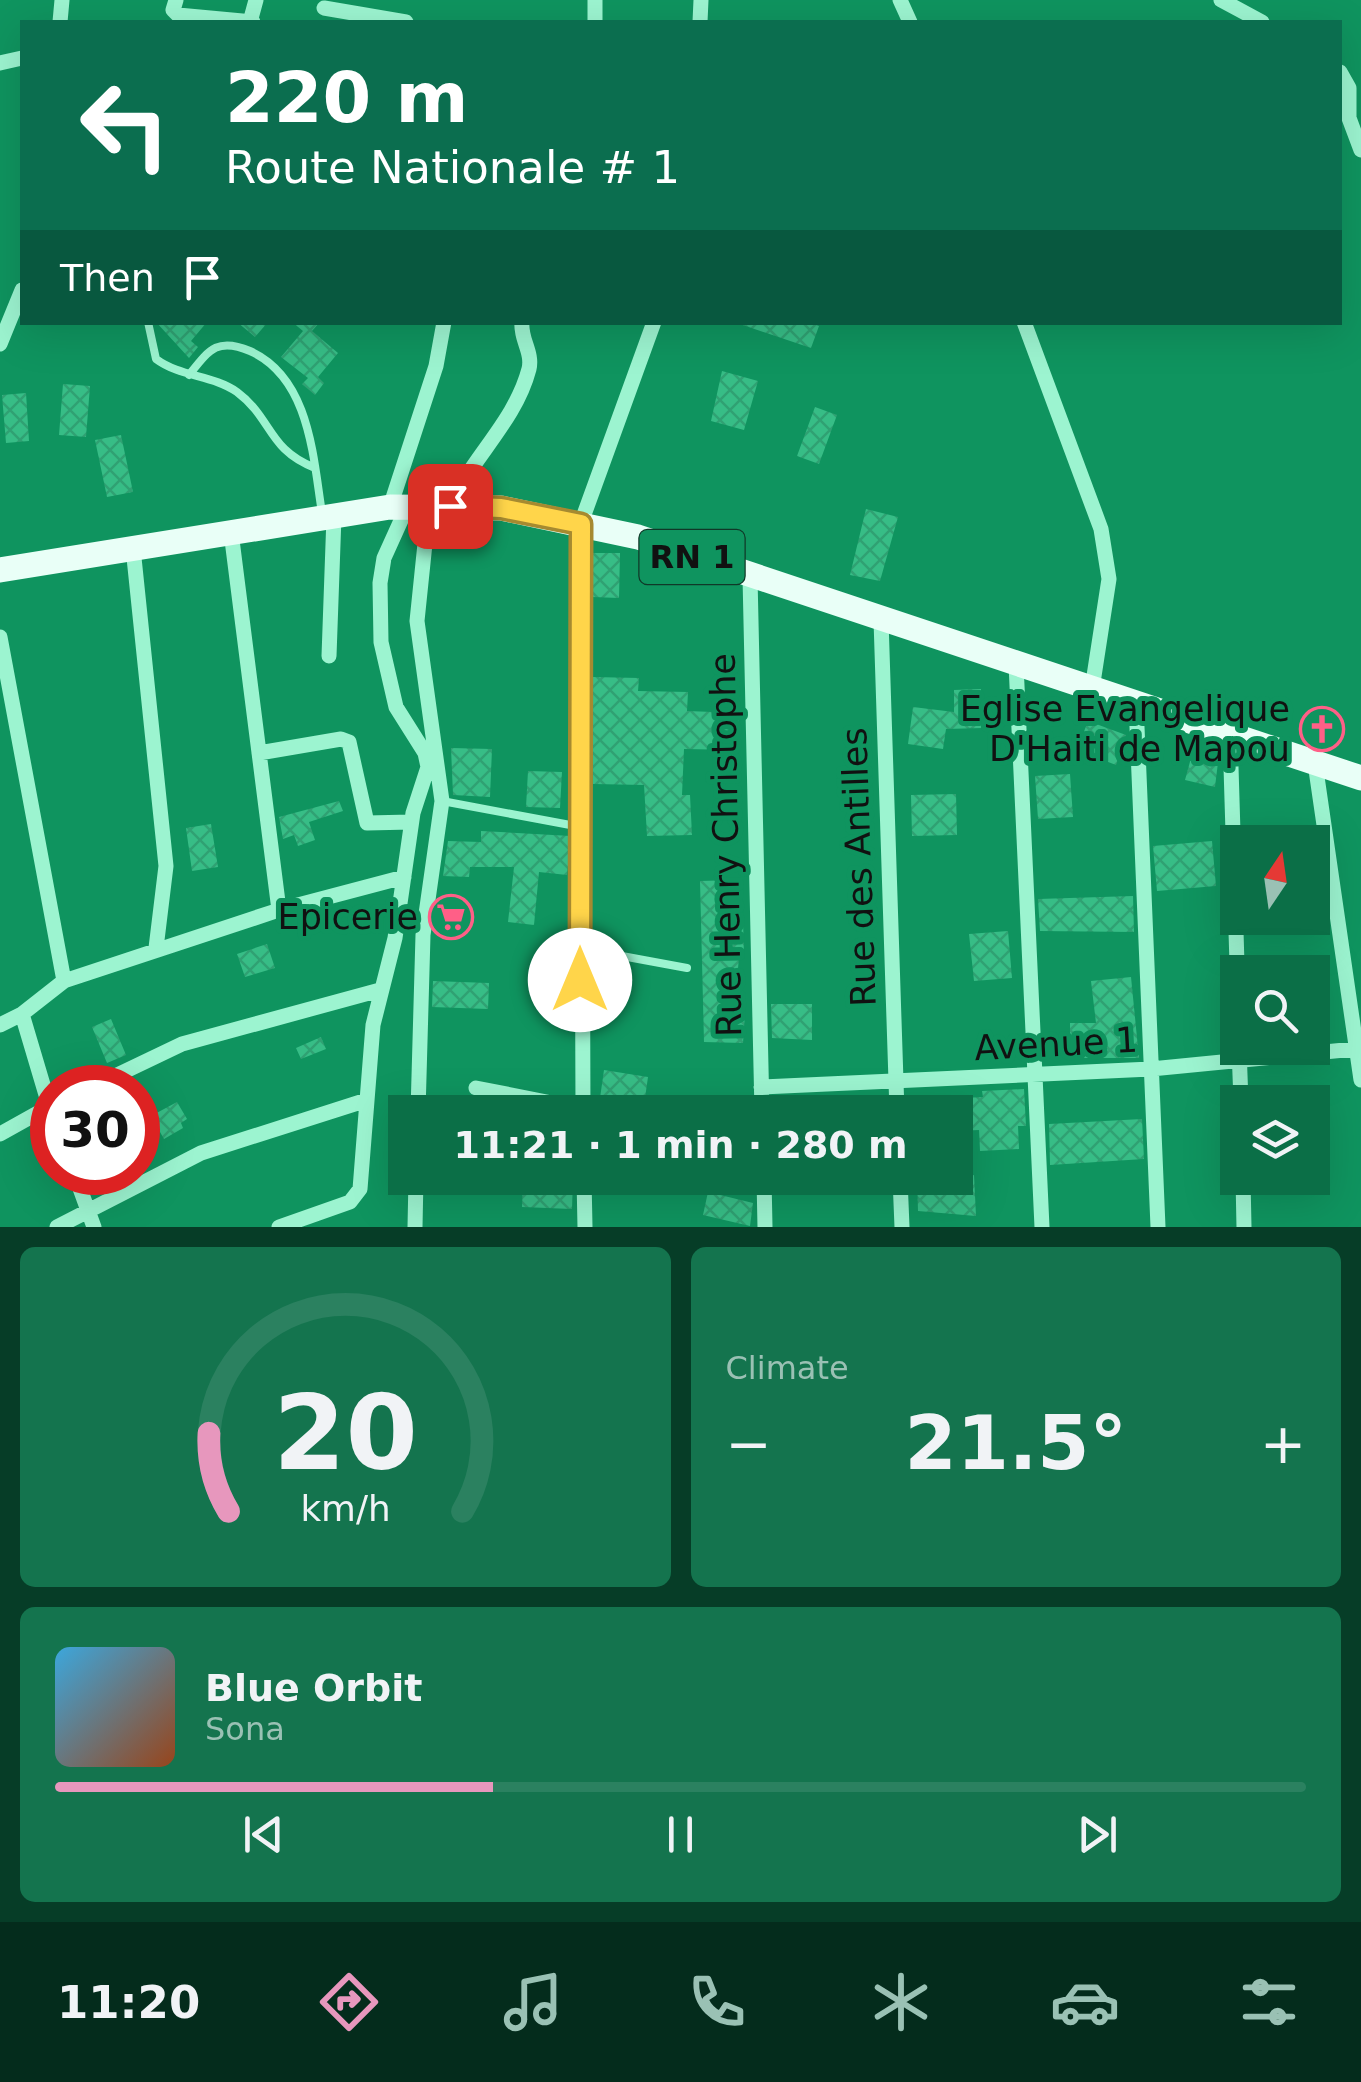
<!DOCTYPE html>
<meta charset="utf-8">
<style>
:root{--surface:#0b6f47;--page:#14744e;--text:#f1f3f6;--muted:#9ac1b4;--line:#2b8160;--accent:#e797bd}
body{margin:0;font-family:"DejaVu Sans",sans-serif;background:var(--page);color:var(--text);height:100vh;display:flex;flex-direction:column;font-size:38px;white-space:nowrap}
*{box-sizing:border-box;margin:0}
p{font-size:32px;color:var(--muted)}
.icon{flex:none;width:55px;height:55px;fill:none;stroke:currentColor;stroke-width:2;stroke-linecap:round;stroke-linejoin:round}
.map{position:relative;height:1227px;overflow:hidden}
.sheet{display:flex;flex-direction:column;gap:20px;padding:20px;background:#063d27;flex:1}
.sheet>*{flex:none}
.banner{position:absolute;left:20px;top:20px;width:1322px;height:305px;border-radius:0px;box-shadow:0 10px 40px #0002;background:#0b6e4f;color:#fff;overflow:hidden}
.needle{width:65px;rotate:13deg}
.tools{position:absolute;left:1220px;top:825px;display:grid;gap:20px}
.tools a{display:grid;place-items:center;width:110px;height:110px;border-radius:0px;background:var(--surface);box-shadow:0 10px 40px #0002;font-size:50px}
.speed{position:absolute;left:30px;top:1065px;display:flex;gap:20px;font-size:50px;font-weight:700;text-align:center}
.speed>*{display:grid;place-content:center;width:130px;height:130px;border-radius:50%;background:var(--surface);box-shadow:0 10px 40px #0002;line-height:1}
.speed .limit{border:15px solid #d22;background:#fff;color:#111}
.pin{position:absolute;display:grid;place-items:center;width:85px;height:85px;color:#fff;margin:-42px;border-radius:20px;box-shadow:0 5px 15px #0006}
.me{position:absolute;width:110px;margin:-55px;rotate:0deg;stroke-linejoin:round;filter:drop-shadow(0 0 8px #0008)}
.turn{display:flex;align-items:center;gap:35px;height:210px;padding:0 40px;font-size:45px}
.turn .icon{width:130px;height:130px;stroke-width:2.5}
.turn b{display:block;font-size:70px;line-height:85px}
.then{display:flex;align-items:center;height:95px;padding:0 40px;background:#0003;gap:20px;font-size:38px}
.big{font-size:75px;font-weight:700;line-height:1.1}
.sheet .widget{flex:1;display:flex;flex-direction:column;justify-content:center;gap:15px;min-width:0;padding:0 35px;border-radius:15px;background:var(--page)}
.sheet .dial{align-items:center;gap:0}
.dial svg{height:260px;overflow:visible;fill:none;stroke:var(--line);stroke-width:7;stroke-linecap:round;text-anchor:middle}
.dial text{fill:var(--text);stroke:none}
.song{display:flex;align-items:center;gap:30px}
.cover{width:120px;height:120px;border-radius:15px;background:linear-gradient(135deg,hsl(200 70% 55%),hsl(20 70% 35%))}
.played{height:10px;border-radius:5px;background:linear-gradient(90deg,var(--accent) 35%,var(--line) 35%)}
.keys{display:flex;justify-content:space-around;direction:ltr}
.heat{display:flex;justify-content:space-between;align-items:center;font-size:55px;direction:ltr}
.sheet .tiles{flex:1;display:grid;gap:20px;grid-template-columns:1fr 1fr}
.widget:last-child{grid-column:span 2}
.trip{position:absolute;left:388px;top:1095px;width:585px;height:100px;border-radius:0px;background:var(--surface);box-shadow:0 10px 40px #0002;font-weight:700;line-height:100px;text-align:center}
.tabs{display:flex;height:160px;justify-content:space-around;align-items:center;background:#042c1c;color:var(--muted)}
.tabs .icon{width:70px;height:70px}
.tabs .active{color:var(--accent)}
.tabs b{font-size:45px;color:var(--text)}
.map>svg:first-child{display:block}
.building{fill:url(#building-cross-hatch)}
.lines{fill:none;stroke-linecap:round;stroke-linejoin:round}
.lane{stroke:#9cf4d0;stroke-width:8}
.street{stroke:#9cf4d0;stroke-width:15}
.primary{stroke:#e9fff7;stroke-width:25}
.route-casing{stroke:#a68a30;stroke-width:25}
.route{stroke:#ffd54a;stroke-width:18}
.labels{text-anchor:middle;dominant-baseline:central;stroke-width:10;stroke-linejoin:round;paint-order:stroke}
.shield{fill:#0f945f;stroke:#103828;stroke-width:2.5}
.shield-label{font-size:32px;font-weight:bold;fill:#111}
.poi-label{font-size:35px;fill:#111;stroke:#0f945f;text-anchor:end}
.street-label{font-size:35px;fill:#111;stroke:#0f945f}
</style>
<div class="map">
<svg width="1361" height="1227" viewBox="0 0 1361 1227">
<defs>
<pattern id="building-cross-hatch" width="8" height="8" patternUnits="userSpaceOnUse" patternTransform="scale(2.5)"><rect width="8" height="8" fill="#37bd86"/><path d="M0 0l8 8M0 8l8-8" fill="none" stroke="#30a173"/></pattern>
</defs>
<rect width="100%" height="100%" fill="#0f945f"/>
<path class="building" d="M156,322H207L191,341L198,347L189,358Z
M237,322H268L255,337Z
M292,322H320L312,331L338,353L318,377L324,383L315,395L302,384L308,378L281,357L303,331Z
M734,322H808L819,326L811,348Z
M722,371L758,381L744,430L711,421Z
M63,384L90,386L86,437L59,435Z
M26,393L29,441L6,443L2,395Z
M815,407L837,415L819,464L797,456Z
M121,435L133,492L107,497L95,440Z
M866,509L898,517L880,581L850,575Z
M592,553H620L619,598L592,597Z
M593,677L639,678L638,691L688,692L687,711L739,713L738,750L684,749L682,795H690L692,835L647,836L644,785L593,784Z
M981,689L982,728L946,729L943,749L908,744L913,707L954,712V690Z
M1316,710L1335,714L1329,745L1311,741Z
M1088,721L1126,735L1116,765L1077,750Z
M1194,747L1219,754L1215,787L1185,780Z
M451,748L492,749L490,797L453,795Z
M528,771L562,772L560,808L526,807Z
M1070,774L1073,817L1038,819L1035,776Z
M956,794L957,835L912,836L911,795Z
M339,801L343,811L309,822L315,840L298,846L294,835L283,839L279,817Z
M211,824L218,867L192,871L186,828Z
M481,831L571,836L567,875L539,872L534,925L508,922L514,867H470L469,877L443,876L448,841L481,842Z
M1212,841L1216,886L1157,891L1153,846Z
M736,880L737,921H743L744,957H739L737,980L738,1013H745L743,1043L704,1042L700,881Z
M1133,896L1134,932L1040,931L1038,899Z
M1008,931L1012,978L974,981L969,934Z
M267,944L275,968L245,977L237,954Z
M1131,977L1139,1058H1070V1023H1096L1091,981Z
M433,981L489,983L488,1009L432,1007Z
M771,1004H812V1040L772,1038Z
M111,1019L126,1055L107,1063L92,1027Z
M321,1037L326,1049L301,1059L296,1048Z
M604,1070L648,1077L643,1112H598Z
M1024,1089L1026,1126H1018L1019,1149L980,1151L979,1130L955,1131V1112H926L925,1100L983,1097L982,1091Z
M852,1095H881V1112H852Z
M177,1102L187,1119L181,1123L183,1128L164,1139L151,1116Z
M1142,1119L1144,1159L1050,1165L1049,1124Z
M974,1175L976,1216L918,1211L917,1178Z
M523,1178H573L572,1209L522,1207Z
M664,1178H696L695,1191H664Z
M708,1192L753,1203L750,1226L703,1215Z"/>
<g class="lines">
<path class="lane" d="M148,322L156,359C180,377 213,375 237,392C273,419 267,449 315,468
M189,375C209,350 217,337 250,351C310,378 313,457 322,513
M442,801L581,827
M584,949L687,968"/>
<path class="street" d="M176,0L173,10L178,15L253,22
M595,0V22
M900,0L910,22
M1221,0L1262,22
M324,8L406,22
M60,22L62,0
M250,22L256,0
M700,22L701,0
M0,63L22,58
M1340,72L1349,88V118L1361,150
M1024,322L1101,529L1109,579L1092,689
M0,344L22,290
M450,506C472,457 515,422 529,369C533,352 520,339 522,322
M390,507L436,366L444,322
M231,532L279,910
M133,548L166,866L156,948
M750,577L762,1112
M881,620L897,1112
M0,637L64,981
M329,656L334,516
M1016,664L1042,1227
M1136,703L1158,1227
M1230,734L1238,997
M259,753L341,739L349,742L367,823L411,822
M1315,763L1361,1080
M22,1014L52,1115
M0,1025L22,1014L64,981L279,910L404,877
M1239,1048L1241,1102
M761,1087L1151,1069L1355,1049
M90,1088L182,1044L380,990
M476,1088L582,1109
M418,1112L423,935L442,801L417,621L429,505
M583,1112L581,523L654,322
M0,1134L52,1105
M74,1172L94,1227
M584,1178L585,1227
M764,1178L765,1227
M900,1178L902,1227
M1243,1178L1244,1227
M57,1227L201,1153L367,1100
M279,1227L350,1202L360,1189L373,1025L395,938L413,813L428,767L425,753L396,707L381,642L380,583L384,558L408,505
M415,1227L416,1178"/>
<path class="primary" d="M0,570L390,507L501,508L638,537L1361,778"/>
</g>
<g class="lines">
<defs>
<path id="route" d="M450,506L501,508L581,524L580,980"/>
</defs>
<use href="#route" class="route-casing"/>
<use href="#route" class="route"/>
</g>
<defs>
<symbol id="church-ring" viewBox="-11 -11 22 22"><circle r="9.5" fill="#0f945f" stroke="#ff5f87" stroke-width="1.5"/><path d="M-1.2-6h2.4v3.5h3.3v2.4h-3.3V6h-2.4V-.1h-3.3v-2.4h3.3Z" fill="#ff5f87"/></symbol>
<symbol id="supermarket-ring" viewBox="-11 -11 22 22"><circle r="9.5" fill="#0f945f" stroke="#ff5f87" stroke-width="1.5"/><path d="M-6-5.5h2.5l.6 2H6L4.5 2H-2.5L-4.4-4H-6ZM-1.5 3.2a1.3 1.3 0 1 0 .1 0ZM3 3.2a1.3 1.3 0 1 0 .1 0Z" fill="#ff5f87"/></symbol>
</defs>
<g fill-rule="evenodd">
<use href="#church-ring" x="1297" y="704" width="50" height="50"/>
<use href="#supermarket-ring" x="426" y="892" width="50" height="50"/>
</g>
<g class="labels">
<rect class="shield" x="639.5" y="530" width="105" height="54" rx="8"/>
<g class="shield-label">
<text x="692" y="557">RN 1</text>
</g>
<g class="poi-label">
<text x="1290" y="709">Eglise Evangelique<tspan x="1290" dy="40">D'Haiti de Mapou</tspan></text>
<text x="418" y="917">Epicerie</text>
</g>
<g class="street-label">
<text transform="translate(726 845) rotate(-91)">Rue Henry Christophe</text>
<text transform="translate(859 867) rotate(-92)">Rue des Antilles</text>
<text transform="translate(1056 1044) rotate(-3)">Avenue 1</text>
</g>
</g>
</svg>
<div class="tools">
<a><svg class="needle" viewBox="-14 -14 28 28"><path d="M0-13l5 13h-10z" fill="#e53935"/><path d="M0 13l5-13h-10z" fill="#9ac1b4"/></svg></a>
<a><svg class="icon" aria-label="search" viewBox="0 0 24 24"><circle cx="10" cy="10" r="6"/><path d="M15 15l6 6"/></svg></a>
<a><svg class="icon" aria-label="layers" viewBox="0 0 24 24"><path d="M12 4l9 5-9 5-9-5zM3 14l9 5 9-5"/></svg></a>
</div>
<div class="speed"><div class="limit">30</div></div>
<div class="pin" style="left:450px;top:506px;background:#d93025"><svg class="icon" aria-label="arrive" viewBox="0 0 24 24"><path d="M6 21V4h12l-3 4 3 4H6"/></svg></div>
<svg class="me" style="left:580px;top:980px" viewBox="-20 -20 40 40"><circle r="19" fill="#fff"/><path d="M0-13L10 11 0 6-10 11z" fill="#ffd54a"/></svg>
<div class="trip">11:21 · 1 min · 280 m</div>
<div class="banner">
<div class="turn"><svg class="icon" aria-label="left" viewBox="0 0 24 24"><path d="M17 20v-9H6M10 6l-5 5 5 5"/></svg><div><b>220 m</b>Route Nationale # 1</div></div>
<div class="then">Then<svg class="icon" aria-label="arrive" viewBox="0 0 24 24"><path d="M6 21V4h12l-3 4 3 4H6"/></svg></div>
</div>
</div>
<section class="sheet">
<div class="tiles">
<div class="widget dial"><svg viewBox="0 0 100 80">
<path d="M14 69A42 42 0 1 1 86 69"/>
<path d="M14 69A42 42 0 0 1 8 45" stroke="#e797bd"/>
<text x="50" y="56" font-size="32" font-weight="700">20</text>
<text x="50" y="72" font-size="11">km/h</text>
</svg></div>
<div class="widget"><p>Climate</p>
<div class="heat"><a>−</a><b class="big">21.5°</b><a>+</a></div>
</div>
<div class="widget">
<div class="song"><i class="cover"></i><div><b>Blue Orbit</b><p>Sona</p></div></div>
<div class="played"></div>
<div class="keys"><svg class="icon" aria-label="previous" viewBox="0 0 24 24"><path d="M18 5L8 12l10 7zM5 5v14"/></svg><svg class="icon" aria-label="pause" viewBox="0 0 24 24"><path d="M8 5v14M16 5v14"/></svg><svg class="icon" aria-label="next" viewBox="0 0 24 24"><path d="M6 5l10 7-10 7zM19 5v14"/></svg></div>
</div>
</div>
</section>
<nav class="tabs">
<b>11:20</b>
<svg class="icon active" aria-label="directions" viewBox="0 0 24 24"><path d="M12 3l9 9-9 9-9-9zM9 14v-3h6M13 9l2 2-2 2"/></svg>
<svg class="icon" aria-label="music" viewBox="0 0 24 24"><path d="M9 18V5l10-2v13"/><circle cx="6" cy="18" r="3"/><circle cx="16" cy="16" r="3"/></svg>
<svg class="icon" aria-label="phone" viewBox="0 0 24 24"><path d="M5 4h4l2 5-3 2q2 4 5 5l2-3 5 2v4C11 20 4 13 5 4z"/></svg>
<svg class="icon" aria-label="climate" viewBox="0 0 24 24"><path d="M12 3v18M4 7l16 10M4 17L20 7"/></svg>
<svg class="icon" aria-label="car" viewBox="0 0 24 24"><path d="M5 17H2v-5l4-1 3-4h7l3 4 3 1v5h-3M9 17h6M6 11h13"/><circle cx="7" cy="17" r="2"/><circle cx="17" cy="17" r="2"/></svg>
<svg class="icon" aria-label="filters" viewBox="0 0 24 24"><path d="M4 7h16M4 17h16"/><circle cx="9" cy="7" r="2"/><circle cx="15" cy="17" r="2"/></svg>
</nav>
